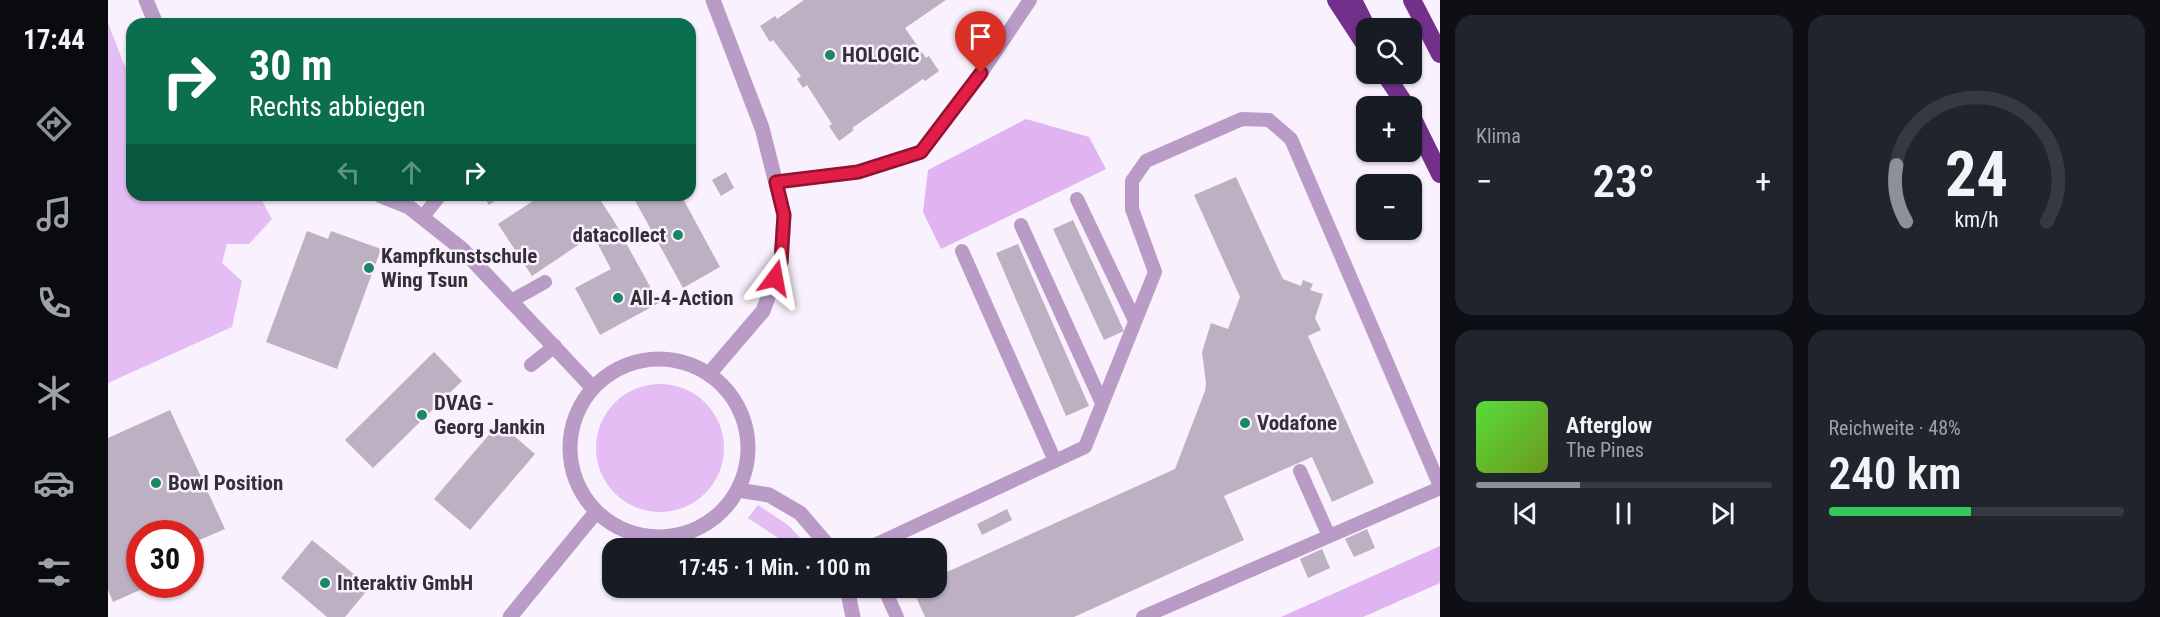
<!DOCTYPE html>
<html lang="de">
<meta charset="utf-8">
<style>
:root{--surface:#171b24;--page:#20242c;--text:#f1f3f6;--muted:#9ea1a6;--line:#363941;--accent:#8c9099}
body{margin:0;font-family:"Roboto Condensed",sans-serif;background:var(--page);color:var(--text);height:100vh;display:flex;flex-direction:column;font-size:22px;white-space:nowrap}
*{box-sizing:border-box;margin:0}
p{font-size:20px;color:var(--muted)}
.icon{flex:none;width:33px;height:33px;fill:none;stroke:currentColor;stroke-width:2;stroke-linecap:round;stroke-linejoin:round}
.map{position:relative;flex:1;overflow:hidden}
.sheet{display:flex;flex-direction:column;gap:15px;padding:15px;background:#0d0f14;width:720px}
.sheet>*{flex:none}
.top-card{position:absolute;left:18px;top:18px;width:570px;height:183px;border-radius:18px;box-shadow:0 2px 4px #0004;background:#0b6e4f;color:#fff;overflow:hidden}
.tools{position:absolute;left:1248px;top:18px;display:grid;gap:12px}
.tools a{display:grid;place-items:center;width:66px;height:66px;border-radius:12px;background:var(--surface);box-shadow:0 2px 4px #0004;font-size:30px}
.speed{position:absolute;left:18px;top:520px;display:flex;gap:12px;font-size:30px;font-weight:700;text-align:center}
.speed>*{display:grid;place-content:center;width:78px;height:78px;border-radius:50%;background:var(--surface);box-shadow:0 2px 4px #0004;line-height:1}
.speed .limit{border:9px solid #d22;background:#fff;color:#111}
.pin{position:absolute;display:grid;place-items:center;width:51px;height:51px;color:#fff;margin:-62px -26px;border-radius:50% 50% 50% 0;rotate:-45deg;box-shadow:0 0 6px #0007}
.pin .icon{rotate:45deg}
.me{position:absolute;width:66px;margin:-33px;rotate:13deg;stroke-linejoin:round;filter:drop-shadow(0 0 4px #0008)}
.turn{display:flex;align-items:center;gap:21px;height:126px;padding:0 24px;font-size:27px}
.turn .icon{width:78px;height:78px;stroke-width:2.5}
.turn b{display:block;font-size:42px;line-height:51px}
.lanes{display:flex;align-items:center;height:57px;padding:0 24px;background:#0003;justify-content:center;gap:30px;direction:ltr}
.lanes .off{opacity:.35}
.big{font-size:45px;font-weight:600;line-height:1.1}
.sheet .tile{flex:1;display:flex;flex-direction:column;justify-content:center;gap:9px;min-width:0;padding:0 21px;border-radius:18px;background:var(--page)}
.sheet .dial{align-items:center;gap:0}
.dial svg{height:156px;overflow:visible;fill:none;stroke:var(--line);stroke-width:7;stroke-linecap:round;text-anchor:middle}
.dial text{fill:var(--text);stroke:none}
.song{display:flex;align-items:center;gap:18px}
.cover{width:72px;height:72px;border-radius:9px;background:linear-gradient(135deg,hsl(110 70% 55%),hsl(80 70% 35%))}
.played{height:6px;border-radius:3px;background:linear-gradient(90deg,var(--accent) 35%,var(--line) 35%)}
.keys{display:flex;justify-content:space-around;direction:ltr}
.heat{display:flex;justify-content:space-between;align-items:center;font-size:33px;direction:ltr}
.charge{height:9px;border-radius:4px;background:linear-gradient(90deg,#34c759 48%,var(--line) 0)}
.sheet .tiles{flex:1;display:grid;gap:15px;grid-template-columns:repeat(2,1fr)}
.trip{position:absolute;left:494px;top:538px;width:345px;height:60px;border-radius:18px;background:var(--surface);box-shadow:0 2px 4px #0004;font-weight:600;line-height:60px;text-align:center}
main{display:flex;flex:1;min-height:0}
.dock{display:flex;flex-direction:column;width:108px;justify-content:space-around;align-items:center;background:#090b0e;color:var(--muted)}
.dock .icon{width:42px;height:42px}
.dock .current{color:var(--accent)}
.dock b{font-size:27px;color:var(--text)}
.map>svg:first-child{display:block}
.green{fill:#e4bdf5}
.forest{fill:#dfb4f1}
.building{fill:#beb0c3}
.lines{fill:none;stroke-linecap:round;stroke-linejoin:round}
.service{stroke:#b99bc6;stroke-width:14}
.minor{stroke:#b99bc6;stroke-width:15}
.motorway{stroke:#73308b;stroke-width:18}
.route-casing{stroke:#92132f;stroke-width:15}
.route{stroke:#e11d48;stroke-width:10}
.poi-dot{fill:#1c8765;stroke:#f9f1fd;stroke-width:2}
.labels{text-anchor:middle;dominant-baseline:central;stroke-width:5;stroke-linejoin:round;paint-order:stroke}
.poi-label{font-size:21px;font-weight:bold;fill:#353037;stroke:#f9f1fd;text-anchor:start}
</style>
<main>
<nav class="dock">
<b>17:44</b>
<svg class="icon current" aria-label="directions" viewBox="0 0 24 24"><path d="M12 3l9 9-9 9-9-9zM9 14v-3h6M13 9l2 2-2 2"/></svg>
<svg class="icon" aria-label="music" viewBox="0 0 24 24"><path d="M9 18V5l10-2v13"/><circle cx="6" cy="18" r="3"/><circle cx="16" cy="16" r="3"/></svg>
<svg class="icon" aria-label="phone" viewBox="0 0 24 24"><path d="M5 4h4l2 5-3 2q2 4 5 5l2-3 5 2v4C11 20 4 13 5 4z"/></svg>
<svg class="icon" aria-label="climate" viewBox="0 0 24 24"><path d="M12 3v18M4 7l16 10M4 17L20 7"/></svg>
<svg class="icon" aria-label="car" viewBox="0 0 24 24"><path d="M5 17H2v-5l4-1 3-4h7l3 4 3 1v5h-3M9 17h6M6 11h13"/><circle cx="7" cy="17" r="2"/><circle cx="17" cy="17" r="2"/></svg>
<svg class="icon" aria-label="filters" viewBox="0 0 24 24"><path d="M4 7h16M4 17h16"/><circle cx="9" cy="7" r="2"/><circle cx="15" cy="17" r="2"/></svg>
</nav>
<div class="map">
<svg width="1332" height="617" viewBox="0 0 1332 617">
<rect width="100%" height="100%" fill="#f9f1fd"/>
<path class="green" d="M0,23L16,64L24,78V195H148L152,197L164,219L141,244H119L114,263L134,281L124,327L0,383Z
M488 448a64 64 0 1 1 128 0a64 64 0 1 1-128 0Z
M650,505L680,525L703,549H682L670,538L640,518Z"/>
<path class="forest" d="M918,119L981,137L998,169L833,249L815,212L820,170Z
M1332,546V583L1255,617H1173Z"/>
<path class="building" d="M696,0H838L797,28L818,58L821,56L831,71L817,81L815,79L744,128L746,130L731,141L721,126L724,124L702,90L699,85L695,88L689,79L693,76L665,40L662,42L652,26L667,16L669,19Z
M618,172L626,188L613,196L604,180Z
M1128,177L1175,279L1193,286L1195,280L1205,284L1202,290L1215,294L1207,318L1213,330L1200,336L1266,483L1224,502L1204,457L1116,496L1136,540L966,617H817L804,588H828V577L1067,469L1097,391L1098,383L1094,352L1103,323L1120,329L1132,297L1086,195Z
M375,195H396L381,205Z
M434,195H489L506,221L551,303L492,335L467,288L503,269L485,235L424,276L390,224Z
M524,195H573L612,267L575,288Z
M965,220L1016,331L996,340L945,229Z
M199,231L220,239L223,231L273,249L229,369L158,342Z
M910,244L981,406L958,416L888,253Z
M326,352L354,381L265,468L237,440Z
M62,410L117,529L82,544V534H32V585H43L5,602L0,590V438Z
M391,423L427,454L362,530L326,499Z
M899,509L904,520L874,535L869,524Z
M1259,529L1267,548L1246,557L1237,539Z
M204,540L262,587L237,617H219L173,578Z
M1214,549L1222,568L1200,578L1192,559Z"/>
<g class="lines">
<path class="service" d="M668,182L750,172L813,152L873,73L922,0
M969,199L1027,321
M314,218L332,195
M913,225L994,403
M854,251L947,461
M403,301L437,282
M423,365L447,346
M1192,471L1221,536
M758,549L977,447L1047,272L1024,209V181L1038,161L1134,119L1161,120L1183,139L1332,486
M776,588L789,617
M1035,617L1332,488"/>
<path class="minor" d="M38,0L48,24
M271,195L301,207L354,249L484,387
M462 448a89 89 0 1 1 178 0a89 89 0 1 1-178 0Z
M601,374L655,311L673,262L676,215L654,128L605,0
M630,490L661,495L692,513L723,549
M739,588L745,617
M402,617L488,512"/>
<path class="motorway" d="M1228,0L1258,46
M1245,0L1259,28
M1304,0L1332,54
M1277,74L1297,104
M1304,117L1332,174"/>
</g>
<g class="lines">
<defs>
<path id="route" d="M667,278L673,262L676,215L668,182L750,172L813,152L873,73"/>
</defs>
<use href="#route" class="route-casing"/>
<use href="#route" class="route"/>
</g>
<g class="poi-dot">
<circle cx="722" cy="55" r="6"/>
<circle cx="570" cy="235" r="6"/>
<circle cx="261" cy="268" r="6"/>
<circle cx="510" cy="298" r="6"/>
<circle cx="314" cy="415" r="6"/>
<circle cx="1137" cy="423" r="6"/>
<circle cx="48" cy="483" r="6"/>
<circle cx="217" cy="583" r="6"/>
</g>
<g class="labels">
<g class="poi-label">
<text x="734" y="55">HOLOGIC</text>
<text x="558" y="235" text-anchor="end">datacollect</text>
<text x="273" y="256">Kampfkunstschule<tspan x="273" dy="24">Wing Tsun</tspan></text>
<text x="522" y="298">All-4-Action</text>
<text x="326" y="403">DVAG -<tspan x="326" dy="24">Georg Jankin</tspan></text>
<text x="1149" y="423">Vodafone</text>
<text x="60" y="483">Bowl Position</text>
<text x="229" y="583">Interaktiv GmbH</text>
</g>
</g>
</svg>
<div class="tools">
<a><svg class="icon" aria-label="search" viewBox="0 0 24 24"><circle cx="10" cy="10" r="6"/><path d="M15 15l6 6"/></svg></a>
<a>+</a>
<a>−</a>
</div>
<div class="speed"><div class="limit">30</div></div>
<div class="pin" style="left:873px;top:73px;background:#d93025"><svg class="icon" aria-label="arrive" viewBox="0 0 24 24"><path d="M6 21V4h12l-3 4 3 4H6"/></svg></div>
<svg class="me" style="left:667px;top:278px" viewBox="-20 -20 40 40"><path d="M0-17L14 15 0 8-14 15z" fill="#e11d48" stroke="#fff" stroke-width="4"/></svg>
<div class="trip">17:45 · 1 Min. · 100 m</div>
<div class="top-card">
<div class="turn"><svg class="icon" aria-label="right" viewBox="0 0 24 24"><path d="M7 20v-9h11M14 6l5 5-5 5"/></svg><div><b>30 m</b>Rechts abbiegen</div></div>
<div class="lanes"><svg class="icon off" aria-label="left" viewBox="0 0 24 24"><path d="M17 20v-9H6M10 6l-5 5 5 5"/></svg><svg class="icon off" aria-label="ahead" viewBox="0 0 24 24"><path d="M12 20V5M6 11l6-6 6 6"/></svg><svg class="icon" aria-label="right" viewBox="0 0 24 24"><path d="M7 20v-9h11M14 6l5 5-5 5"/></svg></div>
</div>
</div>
<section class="sheet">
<div class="tiles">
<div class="tile"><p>Klima</p>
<div class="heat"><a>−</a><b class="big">23°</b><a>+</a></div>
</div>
<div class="tile dial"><svg viewBox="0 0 100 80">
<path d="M14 69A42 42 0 1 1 86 69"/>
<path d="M14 69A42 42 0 0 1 9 40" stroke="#8c9099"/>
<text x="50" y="56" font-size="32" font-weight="700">24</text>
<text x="50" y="72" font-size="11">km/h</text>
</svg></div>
<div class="tile">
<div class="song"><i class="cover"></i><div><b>Afterglow</b><p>The Pines</p></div></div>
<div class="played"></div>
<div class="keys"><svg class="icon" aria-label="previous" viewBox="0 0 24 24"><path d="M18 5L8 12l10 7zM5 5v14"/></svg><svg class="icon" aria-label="pause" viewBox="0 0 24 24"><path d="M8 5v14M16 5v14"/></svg><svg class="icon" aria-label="next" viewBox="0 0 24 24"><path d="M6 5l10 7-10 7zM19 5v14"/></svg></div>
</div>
<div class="tile"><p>Reichweite · 48%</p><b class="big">240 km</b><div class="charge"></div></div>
</div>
</section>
</main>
